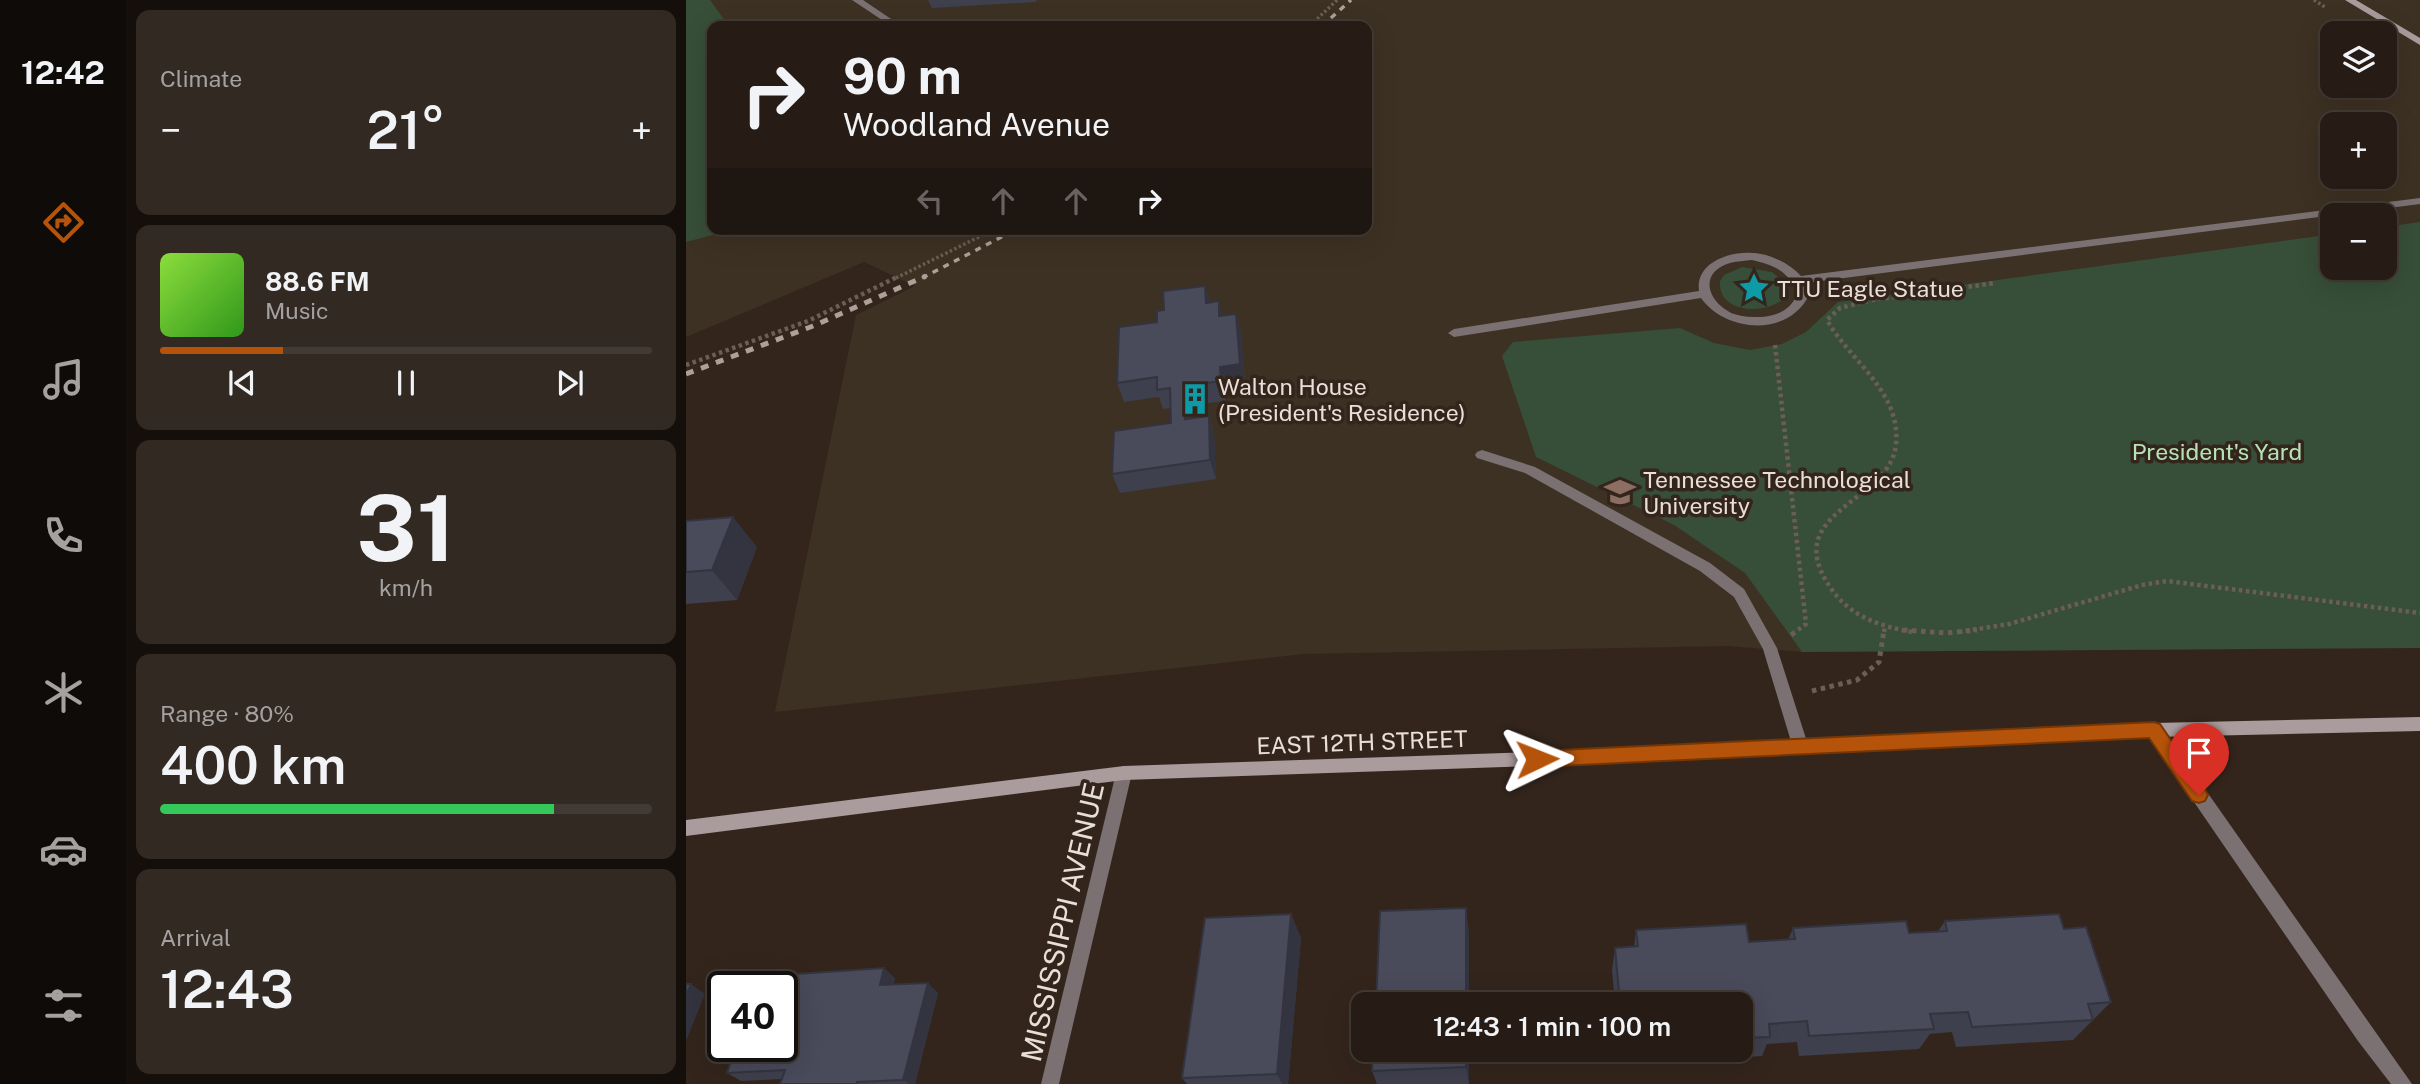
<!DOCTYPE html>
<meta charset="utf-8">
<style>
:root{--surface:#261c15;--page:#322922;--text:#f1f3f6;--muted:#a4a1a0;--line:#423a34;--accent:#b45309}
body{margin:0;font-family:"Public Sans",sans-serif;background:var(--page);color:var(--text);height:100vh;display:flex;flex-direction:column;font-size:26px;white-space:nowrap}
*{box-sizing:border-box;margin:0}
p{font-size:23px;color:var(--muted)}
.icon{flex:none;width:38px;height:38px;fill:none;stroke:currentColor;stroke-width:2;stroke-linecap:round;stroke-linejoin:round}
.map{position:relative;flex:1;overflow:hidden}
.side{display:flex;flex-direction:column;gap:10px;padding:10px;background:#150f0c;width:560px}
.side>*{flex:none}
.guide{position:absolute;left:21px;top:21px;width:665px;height:214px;border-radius:14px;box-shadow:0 7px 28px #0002,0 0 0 2px var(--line);background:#261c15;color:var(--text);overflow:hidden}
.tools{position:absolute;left:1634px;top:21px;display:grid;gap:14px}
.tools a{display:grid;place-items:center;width:77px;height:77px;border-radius:14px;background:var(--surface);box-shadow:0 7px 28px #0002,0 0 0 2px var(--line);font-size:35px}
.speed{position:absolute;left:21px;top:971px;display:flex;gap:14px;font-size:35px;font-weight:700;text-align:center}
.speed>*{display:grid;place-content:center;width:91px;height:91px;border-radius:50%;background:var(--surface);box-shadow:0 7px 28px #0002,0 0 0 2px var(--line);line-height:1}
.speed .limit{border:4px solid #111;border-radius:10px;background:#fff;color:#111}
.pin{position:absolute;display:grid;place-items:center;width:60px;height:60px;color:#fff;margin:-72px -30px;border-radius:50% 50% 50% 0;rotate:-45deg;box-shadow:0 0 7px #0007}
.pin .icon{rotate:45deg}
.me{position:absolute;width:77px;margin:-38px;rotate:88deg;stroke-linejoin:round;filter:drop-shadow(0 0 5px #0008)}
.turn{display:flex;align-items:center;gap:24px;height:147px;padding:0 21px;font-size:32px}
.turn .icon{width:91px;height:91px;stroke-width:2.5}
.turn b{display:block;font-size:49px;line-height:60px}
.lanes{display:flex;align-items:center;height:66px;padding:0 21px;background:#0003;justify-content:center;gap:35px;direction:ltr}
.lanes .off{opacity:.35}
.big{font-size:52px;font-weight:600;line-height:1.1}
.side .card{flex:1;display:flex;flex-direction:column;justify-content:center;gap:10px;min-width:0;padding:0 24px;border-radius:14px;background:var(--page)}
.side .dial{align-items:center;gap:0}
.dial b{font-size:91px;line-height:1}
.song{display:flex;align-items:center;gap:21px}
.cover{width:84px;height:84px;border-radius:10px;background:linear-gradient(135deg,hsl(90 70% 55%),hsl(110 70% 35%))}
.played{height:7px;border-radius:4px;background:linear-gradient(90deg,var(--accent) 25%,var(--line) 25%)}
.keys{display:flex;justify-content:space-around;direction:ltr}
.heat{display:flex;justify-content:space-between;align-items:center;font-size:38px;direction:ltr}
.charge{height:10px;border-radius:5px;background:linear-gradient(90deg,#34c759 80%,var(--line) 0)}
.trip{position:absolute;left:665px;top:992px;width:402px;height:70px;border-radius:14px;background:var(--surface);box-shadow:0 7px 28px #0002,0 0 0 2px var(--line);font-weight:600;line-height:70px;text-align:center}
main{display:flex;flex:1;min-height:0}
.dock{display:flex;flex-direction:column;width:126px;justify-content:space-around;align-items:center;background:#0f0b08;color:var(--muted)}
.dock .icon{width:49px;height:49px}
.dock .selected{color:var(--accent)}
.dock b{font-size:32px;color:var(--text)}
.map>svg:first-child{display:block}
.education{fill:#3d3123;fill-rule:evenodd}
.green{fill:#374e38}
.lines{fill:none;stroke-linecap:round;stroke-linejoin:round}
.path-far2{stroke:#6b5e56;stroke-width:3.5;stroke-dasharray:2.5 2.5;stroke-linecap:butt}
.path-far1{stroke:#6b5e56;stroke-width:4.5;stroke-dasharray:3.5 3.5;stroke-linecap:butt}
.path{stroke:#6b5e56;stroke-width:5;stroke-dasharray:4.5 4.5;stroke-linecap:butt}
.lane{fill:#7b7172;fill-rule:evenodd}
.street{fill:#7b7172;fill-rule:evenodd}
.secondary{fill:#aa9b9c;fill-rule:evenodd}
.rail-far1{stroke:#aca099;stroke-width:3.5;stroke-dasharray:6 6;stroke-linecap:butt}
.rail{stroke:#aca099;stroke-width:5;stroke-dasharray:8 8;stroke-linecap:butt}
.wall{fill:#3f404d}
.shaded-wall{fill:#33343f}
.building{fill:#494a5a;stroke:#33343f;stroke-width:2}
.route{fill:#b45309;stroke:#753606;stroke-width:2}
.labels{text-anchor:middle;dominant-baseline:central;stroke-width:7;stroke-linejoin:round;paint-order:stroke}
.poi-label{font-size:23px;fill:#e9dfd9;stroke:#33251c;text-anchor:start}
.park-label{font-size:23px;fill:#b5e3b6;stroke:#33251c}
.street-label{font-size:23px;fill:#e9dfd9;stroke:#33251c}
.near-street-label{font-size:28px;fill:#e9dfd9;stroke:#33251c}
</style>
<main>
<nav class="dock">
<b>12:42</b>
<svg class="icon selected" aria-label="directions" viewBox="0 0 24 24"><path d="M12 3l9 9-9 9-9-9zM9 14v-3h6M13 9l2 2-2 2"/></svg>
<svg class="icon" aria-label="music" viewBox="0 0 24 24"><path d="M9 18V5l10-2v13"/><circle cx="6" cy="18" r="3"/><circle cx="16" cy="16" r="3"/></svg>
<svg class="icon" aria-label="phone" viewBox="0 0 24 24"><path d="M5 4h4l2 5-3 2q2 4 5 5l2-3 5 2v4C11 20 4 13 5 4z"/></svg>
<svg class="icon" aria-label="climate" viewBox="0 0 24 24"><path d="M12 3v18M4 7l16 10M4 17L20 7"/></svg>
<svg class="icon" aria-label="car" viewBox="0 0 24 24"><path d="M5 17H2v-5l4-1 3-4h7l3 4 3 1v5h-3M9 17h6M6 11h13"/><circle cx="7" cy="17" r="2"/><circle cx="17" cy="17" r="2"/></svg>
<svg class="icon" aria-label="filters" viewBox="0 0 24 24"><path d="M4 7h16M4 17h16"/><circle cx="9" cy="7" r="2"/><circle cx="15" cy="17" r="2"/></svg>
</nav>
<section class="side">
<div class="card"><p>Climate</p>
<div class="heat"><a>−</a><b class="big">21°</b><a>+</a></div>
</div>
<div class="card">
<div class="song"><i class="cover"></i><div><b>88.6 FM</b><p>Music</p></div></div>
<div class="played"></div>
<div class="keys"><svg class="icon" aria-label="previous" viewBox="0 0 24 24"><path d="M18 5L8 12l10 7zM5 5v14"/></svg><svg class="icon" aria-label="pause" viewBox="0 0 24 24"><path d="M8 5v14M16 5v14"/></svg><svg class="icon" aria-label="next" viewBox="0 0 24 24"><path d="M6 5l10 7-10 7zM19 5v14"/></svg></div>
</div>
<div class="card dial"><b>31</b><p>km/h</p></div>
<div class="card"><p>Range · 80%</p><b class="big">400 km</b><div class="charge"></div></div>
<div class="card"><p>Arrival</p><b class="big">12:43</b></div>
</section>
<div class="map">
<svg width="1734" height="1084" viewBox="0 0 1734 1084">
<rect width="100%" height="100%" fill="#33251c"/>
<path class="education" d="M0,0H1734V648L1116,652L1043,646L617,654L89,712L170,315L229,286L178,262L0,337ZM26,26H681V229H26ZM1647,33H1699V86H1647ZM1647,124H1699V177H1647ZM1647,215H1699V268H1647Z"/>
<path class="green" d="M0,0H24L43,26H26V229H49L0,242Z
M1734,222V648L1116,652L1059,573L988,525L850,457L816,356L827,342L994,328L1028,343L1064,350L1096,344L1120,332L1152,302L1647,234V268H1699V227Z
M1056,267L1086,272L1099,283V297C1082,316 1031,314 1034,281L1038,275Z"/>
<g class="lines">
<path class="path-far2" d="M1628,0L1639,7
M624,26L651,0
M210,278L309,229"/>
<path class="path-far1" d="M1089,345L1120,624L1109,632
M0,365L122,321L213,276
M1198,632L1199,627
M1226,632C1193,626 1163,616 1144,587C1092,511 1205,503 1210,444C1215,391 1163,360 1141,320L1154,308L1186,300L1309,283
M1273,632L1323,624L1456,585L1481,581L1734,613"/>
<path class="path" d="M1217,630L1260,633L1291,630
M1105,635L1112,630
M1126,691L1171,680L1193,662L1198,630"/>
<path class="lane" d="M166,0H177L214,25L205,26Z
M1734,198V204L1119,283L1123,295C1103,337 1040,333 1015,298L768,337L762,333L768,329L1013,291C1009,263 1043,251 1067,253C1084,254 1103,263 1115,276ZM1066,260C1088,265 1105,272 1111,295C1104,310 1091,316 1075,317C1066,317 1057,317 1048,314C1022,303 1011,273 1044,263C1051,261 1059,261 1066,260Z
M796,450L849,467L1024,563L1058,589L1091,648L1123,748L1121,753L1115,755L1109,753L1107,748L1077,649L1048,597L1014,571L839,473L791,458L789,455L791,452Z"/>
<path class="street" d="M1468,723L1474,725L1726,1084H1705L1672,1041L1462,735L1460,730L1462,725Z
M438,766L444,768L446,773L373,1084H355L430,773L432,768Z"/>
<path class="secondary" d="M1659,0H1670L1734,38V45Z
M1734,717V731L1468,737L879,765L438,780L0,836V820L438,766L879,751L1468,723Z"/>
<path class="rail-far1" d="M636,26L665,0
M236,278L331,229"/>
<path class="rail" d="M0,374L127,326L240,276"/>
</g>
<path class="wall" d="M242,0H351L350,2L246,8Z
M519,286L524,302L533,301L536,316L550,314L555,333L559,383L540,386V401L504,405L505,418L523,416L528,435L530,479L434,493L426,474L485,423V408L477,409L473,397L438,402L431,383L471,322L478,310Z
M0,521L71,547L51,600L0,604Z
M605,914L615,938L602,1084H501L496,1078Z
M1259,921L1378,929L1425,1002L1387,1040L1270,1047L1266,1032L1244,1034L1233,1049L1113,1056L1111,1042L1081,1044L1076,1056L953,1063L952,1050H1055V1004H929L926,970L929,948L948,947L950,930L1063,942L1102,940L1107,928L1223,933L1252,931Z
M209,978L207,985L252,993L229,1084H94L96,1079L55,1081L41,1073L103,996Z
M783,1050V1084H691L686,1071Z"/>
<path class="shaded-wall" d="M519,286L525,305L520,303Z
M533,301L538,320L533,316Z
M550,314L555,333L559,383L540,386V401L535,381L534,367Z
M498,386L504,405L505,438L499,419Z
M523,416L528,435L530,479L524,460Z
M47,517L71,547L51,600L26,570Z
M780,908L783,931V1004H780Z
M605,914L615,938L602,1084H596L591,1074Z
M198,968L209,978L205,995L194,985Z
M242,983L252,993L229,1084H223L217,1080Z
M5,984L19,994L0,1041V996Z
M780,1050H783V1084L780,1067Z"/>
<path class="building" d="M519,286L520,303L533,301V316L550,314L554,364L534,367L535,381L498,386L499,419L523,416L524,460L426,474L428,431L485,423L484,388L471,390V377L431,383L433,327L471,322V311L478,310L477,291Z
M47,517L26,570L0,572V521Z
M780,908V1004H690L694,911Z
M605,914L591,1074L496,1078L519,918Z
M1373,914L1378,929L1400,927L1425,1002L1402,1004L1407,1020L1286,1027L1282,1012L1244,1014L1248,1029L1123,1036L1121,1021L1083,1024L1084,1037L1055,1038V1004H934L929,948L952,946L950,930L1060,924L1063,942L1109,939L1107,928L1220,921L1223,933L1261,931L1259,921Z
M198,968L194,985L242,983L217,1080L171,1082V1084H94L99,1070L41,1073L50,1046H96V997L103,996L110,974Z
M0,984H5L0,996Z
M687,1050H780V1067L686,1071Z"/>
<path class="route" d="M1468,722L1474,724L1519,789L1522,795L1519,801L1513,803L1506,801L1463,738L851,767L845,765L842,759L845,753L851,751Z"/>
<defs>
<symbol id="sight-bare" viewBox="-9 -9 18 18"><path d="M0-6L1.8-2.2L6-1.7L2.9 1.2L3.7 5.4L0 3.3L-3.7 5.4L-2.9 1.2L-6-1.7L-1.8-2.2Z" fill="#0f9aa8" stroke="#33251c" stroke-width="2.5" paint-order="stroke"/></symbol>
<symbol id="building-bare" viewBox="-9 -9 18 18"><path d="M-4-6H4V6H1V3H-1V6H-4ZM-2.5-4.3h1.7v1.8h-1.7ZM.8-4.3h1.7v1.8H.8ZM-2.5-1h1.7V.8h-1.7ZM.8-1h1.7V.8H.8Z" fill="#0f9aa8" stroke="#33251c" stroke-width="2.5" paint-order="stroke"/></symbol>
<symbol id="university-bare" viewBox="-9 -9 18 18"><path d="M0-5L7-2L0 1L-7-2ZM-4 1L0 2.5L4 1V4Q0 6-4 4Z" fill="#8d6e63" stroke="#33251c" stroke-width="2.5" paint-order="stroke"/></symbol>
</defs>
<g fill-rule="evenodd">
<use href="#sight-bare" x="1046" y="266" width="44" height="44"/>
<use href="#building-bare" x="487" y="377" width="44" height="44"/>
<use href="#university-bare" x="912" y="470" width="44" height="44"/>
</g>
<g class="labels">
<g class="poi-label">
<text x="1091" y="288">TTU Eagle Statue</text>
<text x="532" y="386">Walton House<tspan x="532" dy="26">(President's Residence)</tspan></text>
<text x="957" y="479">Tennessee Technological<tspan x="957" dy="26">University</tspan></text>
</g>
<g class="park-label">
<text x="1531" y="451">President's Yard</text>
</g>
<g class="street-label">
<text transform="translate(676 742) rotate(-2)">EAST 12TH STREET</text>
</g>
<g class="near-street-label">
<text transform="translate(376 922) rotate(-77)">MISSISSIPPI AVENUE</text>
</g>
</g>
</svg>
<div class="tools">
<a><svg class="icon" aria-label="layers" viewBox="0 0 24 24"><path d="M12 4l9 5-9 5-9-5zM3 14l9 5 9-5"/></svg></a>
<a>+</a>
<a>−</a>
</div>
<div class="speed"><div class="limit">40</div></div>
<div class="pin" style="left:1513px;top:795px;background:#d93025"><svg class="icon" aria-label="arrive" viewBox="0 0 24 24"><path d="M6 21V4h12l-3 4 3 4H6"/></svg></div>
<svg class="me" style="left:851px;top:759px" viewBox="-20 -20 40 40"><path d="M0-17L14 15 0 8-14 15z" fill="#b45309" stroke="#fff" stroke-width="4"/></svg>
<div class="trip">12:43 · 1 min · 100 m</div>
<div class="guide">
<div class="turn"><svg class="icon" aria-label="right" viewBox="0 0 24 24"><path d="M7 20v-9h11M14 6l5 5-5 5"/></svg><div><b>90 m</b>Woodland Avenue</div></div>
<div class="lanes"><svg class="icon off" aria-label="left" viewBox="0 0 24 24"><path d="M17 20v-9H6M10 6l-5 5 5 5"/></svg><svg class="icon off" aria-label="ahead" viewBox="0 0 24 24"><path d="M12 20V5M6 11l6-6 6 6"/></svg><svg class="icon off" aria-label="ahead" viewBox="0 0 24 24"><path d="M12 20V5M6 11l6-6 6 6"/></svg><svg class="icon" aria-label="right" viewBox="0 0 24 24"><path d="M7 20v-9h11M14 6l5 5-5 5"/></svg></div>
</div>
</div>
</main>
